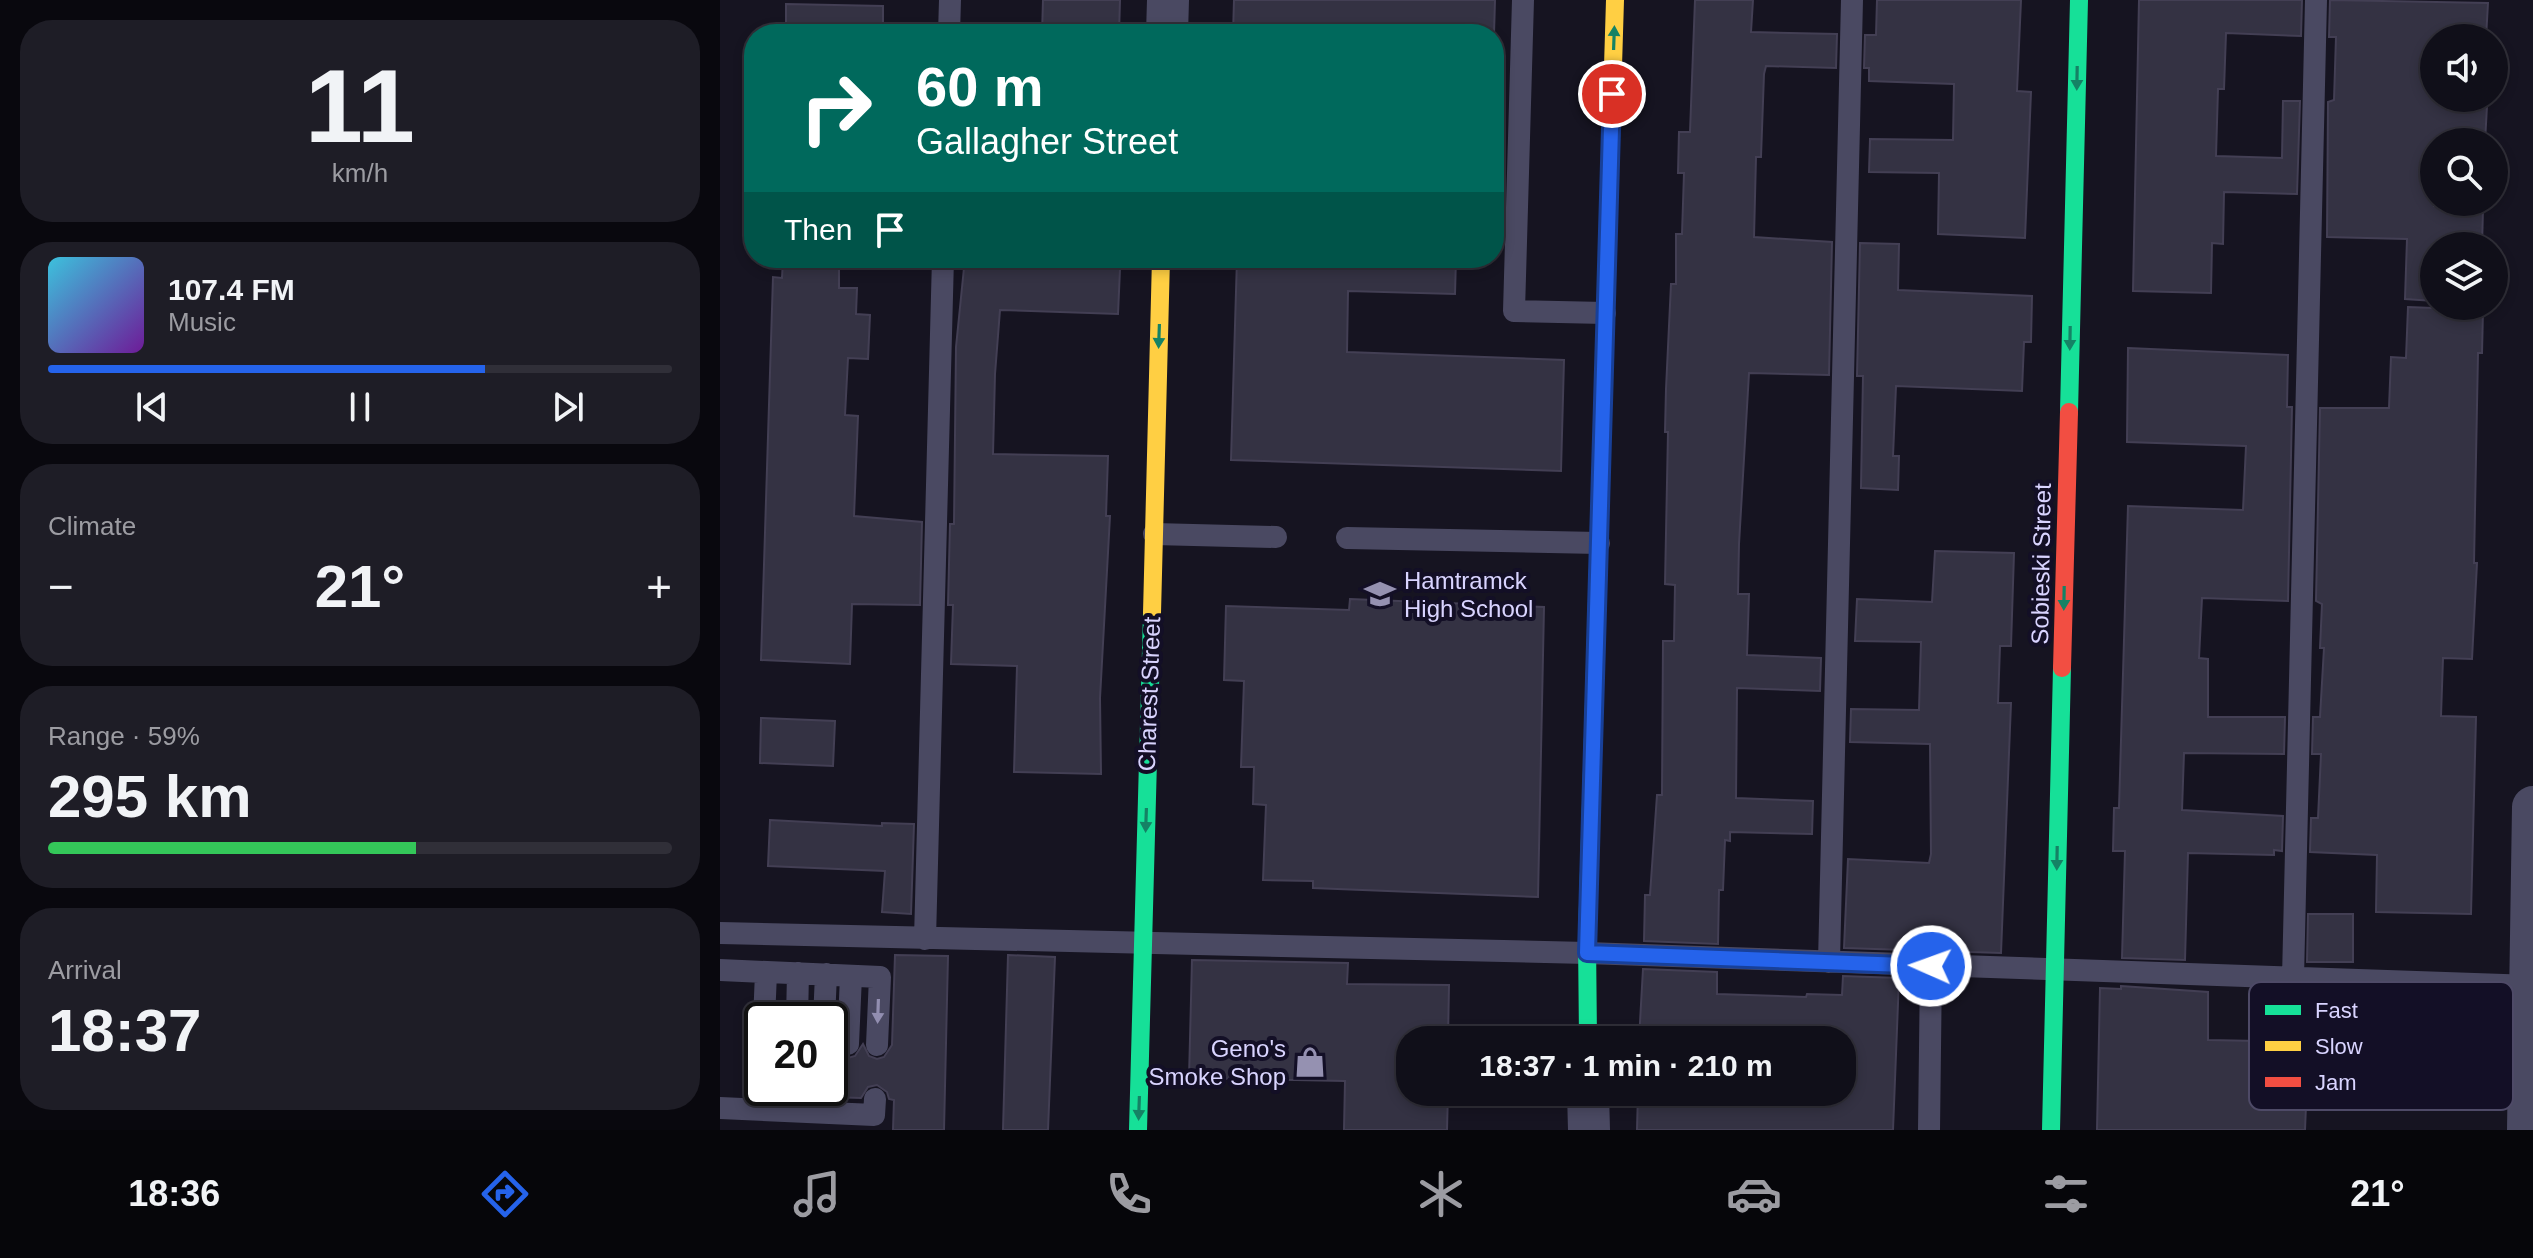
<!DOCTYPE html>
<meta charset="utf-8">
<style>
:root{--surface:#100f19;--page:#1e1d26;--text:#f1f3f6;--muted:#9c9ca2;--line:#302f38;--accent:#2563eb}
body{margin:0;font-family:Helvetica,sans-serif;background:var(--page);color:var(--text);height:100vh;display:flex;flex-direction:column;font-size:30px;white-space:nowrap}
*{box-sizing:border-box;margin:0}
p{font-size:26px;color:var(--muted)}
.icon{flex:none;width:44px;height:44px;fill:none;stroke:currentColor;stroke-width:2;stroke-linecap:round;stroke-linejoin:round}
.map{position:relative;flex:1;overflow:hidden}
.sheet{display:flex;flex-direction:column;gap:20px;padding:20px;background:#09080e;width:720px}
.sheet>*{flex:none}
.top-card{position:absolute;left:24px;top:24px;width:760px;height:244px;border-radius:32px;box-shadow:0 4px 12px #0003,0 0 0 2px var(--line);background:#00695c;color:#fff;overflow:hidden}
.tools{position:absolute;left:1700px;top:24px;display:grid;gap:16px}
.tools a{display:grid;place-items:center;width:88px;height:88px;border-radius:50%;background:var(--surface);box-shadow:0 4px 12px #0003,0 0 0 2px var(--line);font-size:40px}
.speed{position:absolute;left:24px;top:1002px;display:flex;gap:16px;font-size:40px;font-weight:700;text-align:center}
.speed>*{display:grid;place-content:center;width:104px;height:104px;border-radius:50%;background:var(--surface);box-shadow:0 4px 12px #0003,0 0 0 2px var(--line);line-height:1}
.speed .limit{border:4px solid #111;border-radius:12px;background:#fff;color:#111}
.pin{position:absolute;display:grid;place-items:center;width:68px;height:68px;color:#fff;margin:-34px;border:4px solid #fff;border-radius:50%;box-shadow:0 2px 8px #0007}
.me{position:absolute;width:88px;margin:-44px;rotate:272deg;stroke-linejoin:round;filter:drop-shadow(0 0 6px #0008)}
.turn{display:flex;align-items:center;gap:28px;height:168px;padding:0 40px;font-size:36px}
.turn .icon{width:104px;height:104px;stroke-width:2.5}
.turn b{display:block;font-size:56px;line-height:68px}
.then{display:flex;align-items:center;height:76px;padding:0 40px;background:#0003;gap:16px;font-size:30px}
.big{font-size:60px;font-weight:700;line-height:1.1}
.sheet .card{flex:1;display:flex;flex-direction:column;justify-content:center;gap:12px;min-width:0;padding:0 28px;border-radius:32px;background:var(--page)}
.sheet .dial{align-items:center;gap:0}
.dial b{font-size:104px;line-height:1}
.song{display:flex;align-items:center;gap:24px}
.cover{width:96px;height:96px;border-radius:12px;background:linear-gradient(135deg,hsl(190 70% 55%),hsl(280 70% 35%))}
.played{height:8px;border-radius:4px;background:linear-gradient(90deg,var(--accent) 70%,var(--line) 70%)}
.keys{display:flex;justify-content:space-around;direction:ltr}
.heat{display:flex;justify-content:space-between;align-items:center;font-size:44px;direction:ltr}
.charge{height:12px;border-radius:6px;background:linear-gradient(90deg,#34c759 59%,var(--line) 0)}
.trip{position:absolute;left:676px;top:1026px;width:460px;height:80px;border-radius:32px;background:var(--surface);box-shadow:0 4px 12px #0003,0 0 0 2px var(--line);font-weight:700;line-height:80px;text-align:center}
.menu{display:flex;height:128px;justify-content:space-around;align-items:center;background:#06060a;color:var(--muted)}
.menu .icon{width:56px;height:56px}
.menu .current{color:var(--accent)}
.menu b{font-size:36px;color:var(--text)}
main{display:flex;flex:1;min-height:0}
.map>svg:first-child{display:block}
.building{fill:#343243;stroke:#433f54;stroke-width:2}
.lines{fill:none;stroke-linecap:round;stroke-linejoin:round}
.lane{stroke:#4a4962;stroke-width:22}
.street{stroke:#4a4962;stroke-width:42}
.fast{stroke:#16e098;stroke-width:18}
.slow{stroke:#ffcf43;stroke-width:18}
.jam{stroke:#f24e42;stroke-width:18}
.oneway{fill:#158265}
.oneway2{fill:#928eb0}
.route-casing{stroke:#184099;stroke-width:20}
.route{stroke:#2563eb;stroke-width:14}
.labels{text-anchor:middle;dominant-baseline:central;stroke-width:8;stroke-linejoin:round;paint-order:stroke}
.street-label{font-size:24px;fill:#d9d4ff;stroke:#130f26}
.poi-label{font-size:24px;fill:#d9d4ff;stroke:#130f26;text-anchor:start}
.key{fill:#130f26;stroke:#4e4a67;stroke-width:2}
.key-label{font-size:22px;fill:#d9d4ff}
</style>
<main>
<section class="sheet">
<div class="card dial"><b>11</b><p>km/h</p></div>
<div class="card">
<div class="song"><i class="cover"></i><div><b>107.4 FM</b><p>Music</p></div></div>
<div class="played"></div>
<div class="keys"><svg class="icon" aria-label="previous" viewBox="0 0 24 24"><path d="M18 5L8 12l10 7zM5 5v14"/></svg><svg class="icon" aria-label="pause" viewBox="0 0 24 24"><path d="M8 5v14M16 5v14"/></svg><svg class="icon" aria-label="next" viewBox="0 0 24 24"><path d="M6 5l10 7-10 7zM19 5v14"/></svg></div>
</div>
<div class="card"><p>Climate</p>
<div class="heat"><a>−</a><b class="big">21°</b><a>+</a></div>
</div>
<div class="card"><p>Range · 59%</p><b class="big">295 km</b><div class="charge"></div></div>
<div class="card"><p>Arrival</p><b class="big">18:37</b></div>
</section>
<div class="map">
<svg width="1813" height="1130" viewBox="0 0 1813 1130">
<rect width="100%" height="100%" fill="#161421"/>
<path class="building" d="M323,0H400L399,34H322Z
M514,0H775L774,34H513Z
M975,0H1033L1031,32L1117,34L1116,68L1046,66L1044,74L1041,157H1036L1034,237L1112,242L1109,375L1029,373L1019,544L1018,594H1029L1027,655L1101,658L1100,691L1017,688L1016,798L1093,801L1092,834L1010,832V841L1005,840L1003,890H999L998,944L924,941L925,895H930L937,795H942L943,641H954L955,585L945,584L948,432H945L946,389L951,284H956V234H962L964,173H958L959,132H970Z
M1157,0H1301L1297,91L1311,92L1305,238L1218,234L1219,173L1149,172L1150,139L1233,140L1234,84L1149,81V68H1144L1145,35H1156Z
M1419,0H1582L1581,36L1506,33L1504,89H1498L1496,156L1562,158L1563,101H1580L1577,194L1504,192L1503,244L1492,243L1491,293L1413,291Z
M1610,0L1768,3L1766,38H1714V98H1766L1767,106L1765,142H1714V206L1763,209L1762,246H1714V301L1685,299L1687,239L1607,237L1608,102L1614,100L1616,37H1609Z
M66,4L163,6V34H66Z
M1140,243L1179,244L1178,290L1312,296L1311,342H1304L1302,391L1176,386L1173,456H1179L1178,490L1141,488L1143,376H1137Z
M245,258H388V269H400L398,314L280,310L275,374L273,454L388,456L386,516H390L380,698L381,774L294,772L297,666L231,664L233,605H228L230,524H234L236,347Z
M517,258H736L735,294L628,291L627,352L844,360L841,471L511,460Z
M63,259L119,260V288H137L136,314L150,315L148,359L128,358L125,415L138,416L134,516L202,522L200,605L132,604L130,664L41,660L53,277L62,278Z
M1688,307L1763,310L1762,353H1758L1754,563H1757L1752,659L1723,658L1721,716L1756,717L1751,914L1656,912L1657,855L1590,852L1591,818H1598L1601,754H1592L1593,717H1600L1604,648H1600L1602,604L1596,601L1600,408H1669L1671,357L1686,358Z
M1408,348L1568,355L1567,407H1572L1568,601L1482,598L1479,658L1488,659V717H1565L1564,754L1464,753L1462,810L1563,816L1562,851L1554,850V855L1468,853L1465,960L1402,958L1405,851H1393L1394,808H1399L1408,506L1523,510L1526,446L1407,442Z
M1215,551L1294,553L1291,646H1280L1278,703H1291L1281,953L1124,948L1128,859L1209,863L1211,854L1210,744L1130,742L1131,709L1199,710L1201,642L1135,641L1137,599L1212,602Z
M630,599L824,607L818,897L593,888V881L543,880L546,805L533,804L534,767H521L524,681L504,680L506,606L629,610Z
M41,718L115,721L113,766L40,763Z
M50,820L162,826V823L194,824L191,914L162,912L165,871L48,866Z
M1588,914H1633V962H1587Z
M175,955L228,956L224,1130H173L174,1100L169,1099L167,1092L157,1085L148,1087L141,1098L110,1097V1043H114L120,1055L128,1058L135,1056L143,1044L149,1056L157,1059L164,1057L172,1045Z
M288,955L335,957L328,1130H283Z
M472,960L628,963L627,984L729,985L728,1040H690V1092H728L727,1130H624L625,1081L469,1078Z
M923,969L997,972V994L1086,997L1087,994L1122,995L1123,976L1179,978L1173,1130H917L918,1092H1122V1040H919Z
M1401,986L1488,992V1040L1538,1041V1055L1588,1056L1585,1130H1377L1380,988L1401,989Z"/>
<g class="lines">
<path class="lane" d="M803,0L794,311L885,313
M229,34L230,0
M434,534L556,537
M627,538L879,543
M0,933L867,953L1813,986
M205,939L223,258
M1109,962L1132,0
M0,970L160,977L157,1045
M1573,978L1596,0
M44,1020L46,973
M77,1020L78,973
M104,1020L106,974
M128,1044L131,976
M0,1108L154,1115L155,1099
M1209,1130L1211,966"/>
<path class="street" d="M447,34L448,0
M868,1092L869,1130
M1808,1130L1813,807"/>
<path class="fast" d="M1349,412L1359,0
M868,1040L867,939L885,332
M418,1130L432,613
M1331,1130L1342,668"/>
<path class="slow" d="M885,332L895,0
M432,613L441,258"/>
<path class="jam" d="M1342,668L1349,412"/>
</g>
<defs><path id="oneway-solid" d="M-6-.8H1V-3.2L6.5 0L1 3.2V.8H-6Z" transform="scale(2)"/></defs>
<g class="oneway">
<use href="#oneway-solid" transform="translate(894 38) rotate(-88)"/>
<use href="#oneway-solid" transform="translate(1357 78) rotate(91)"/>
<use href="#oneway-solid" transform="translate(439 336) rotate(92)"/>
<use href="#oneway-solid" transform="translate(1350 338) rotate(91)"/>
<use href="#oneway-solid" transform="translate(1344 598) rotate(91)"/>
<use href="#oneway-solid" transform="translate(426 820) rotate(92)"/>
<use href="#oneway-solid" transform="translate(1337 858) rotate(91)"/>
<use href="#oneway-solid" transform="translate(419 1108) rotate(92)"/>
</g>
<use class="oneway2" href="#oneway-solid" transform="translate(158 1011) rotate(92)"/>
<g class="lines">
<defs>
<path id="route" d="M892,94L867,953L1211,966"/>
</defs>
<use href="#route" class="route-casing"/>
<use href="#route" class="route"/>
</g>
<defs>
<symbol id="school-bare" viewBox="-9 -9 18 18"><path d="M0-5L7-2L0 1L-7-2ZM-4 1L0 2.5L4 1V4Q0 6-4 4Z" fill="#9591b1" stroke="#130f26" stroke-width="2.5" paint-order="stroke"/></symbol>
<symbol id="shop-bare" viewBox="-9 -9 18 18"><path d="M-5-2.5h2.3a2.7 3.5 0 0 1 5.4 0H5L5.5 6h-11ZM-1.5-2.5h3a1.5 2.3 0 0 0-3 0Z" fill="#9591b1" stroke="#130f26" stroke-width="2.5" paint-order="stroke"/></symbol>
</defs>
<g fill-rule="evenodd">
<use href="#school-bare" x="638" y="572" width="44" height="44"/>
<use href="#shop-bare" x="568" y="1040" width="44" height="44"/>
</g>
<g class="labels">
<g class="street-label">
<text transform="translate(1321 564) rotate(-89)">Sobieski Street</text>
<text transform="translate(429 694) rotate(-88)">Charest Street</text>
</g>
<g class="poi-label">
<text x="684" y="580">Hamtramck<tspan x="684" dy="28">High School</tspan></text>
<text x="566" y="1048" text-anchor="end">Geno's<tspan x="566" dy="28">Smoke Shop</tspan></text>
</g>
</g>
<rect x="1529" y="982" width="264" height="128" rx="12" class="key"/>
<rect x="1545" y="1005" width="36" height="10" fill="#16e098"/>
<rect x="1545" y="1041" width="36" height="10" fill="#ffcf43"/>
<rect x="1545" y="1077" width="36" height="10" fill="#f24e42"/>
<g class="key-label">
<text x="1595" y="1018">Fast</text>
<text x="1595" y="1054">Slow</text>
<text x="1595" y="1090">Jam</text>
</g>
</svg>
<div class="tools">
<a><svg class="icon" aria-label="sound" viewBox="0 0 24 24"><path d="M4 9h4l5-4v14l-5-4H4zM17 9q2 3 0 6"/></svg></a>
<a><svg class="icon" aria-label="search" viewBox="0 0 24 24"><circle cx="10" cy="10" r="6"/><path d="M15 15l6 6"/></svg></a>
<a><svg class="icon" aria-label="layers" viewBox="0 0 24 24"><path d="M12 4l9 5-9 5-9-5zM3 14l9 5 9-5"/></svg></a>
</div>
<div class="speed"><div class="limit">20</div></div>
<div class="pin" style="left:892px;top:94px;background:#d93025"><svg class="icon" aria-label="arrive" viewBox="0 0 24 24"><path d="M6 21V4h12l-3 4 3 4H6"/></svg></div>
<svg class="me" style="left:1211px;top:966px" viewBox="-20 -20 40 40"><circle r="17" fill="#2563eb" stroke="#fff" stroke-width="3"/><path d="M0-11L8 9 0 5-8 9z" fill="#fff"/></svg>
<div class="trip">18:37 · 1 min · 210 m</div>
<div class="top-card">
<div class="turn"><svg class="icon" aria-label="right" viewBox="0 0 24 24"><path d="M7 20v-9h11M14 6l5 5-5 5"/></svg><div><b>60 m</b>Gallagher Street</div></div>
<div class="then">Then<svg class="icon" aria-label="arrive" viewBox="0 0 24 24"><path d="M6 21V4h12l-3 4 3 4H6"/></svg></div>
</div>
</div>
</main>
<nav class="menu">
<b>18:36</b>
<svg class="icon current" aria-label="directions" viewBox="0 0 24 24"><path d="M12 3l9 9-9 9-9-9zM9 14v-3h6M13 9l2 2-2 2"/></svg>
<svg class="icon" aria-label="music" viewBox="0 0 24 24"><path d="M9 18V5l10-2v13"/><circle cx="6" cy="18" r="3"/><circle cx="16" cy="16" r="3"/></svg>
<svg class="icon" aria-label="phone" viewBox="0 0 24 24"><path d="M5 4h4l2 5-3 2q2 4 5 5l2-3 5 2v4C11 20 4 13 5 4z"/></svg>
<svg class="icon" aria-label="climate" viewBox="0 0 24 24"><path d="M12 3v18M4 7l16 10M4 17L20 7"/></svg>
<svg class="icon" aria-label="car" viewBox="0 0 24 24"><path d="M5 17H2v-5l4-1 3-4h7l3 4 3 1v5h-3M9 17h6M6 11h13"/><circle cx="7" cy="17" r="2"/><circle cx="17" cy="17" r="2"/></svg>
<svg class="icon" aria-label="filters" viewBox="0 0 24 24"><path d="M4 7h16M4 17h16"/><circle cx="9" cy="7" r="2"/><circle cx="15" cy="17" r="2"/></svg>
<b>21°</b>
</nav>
